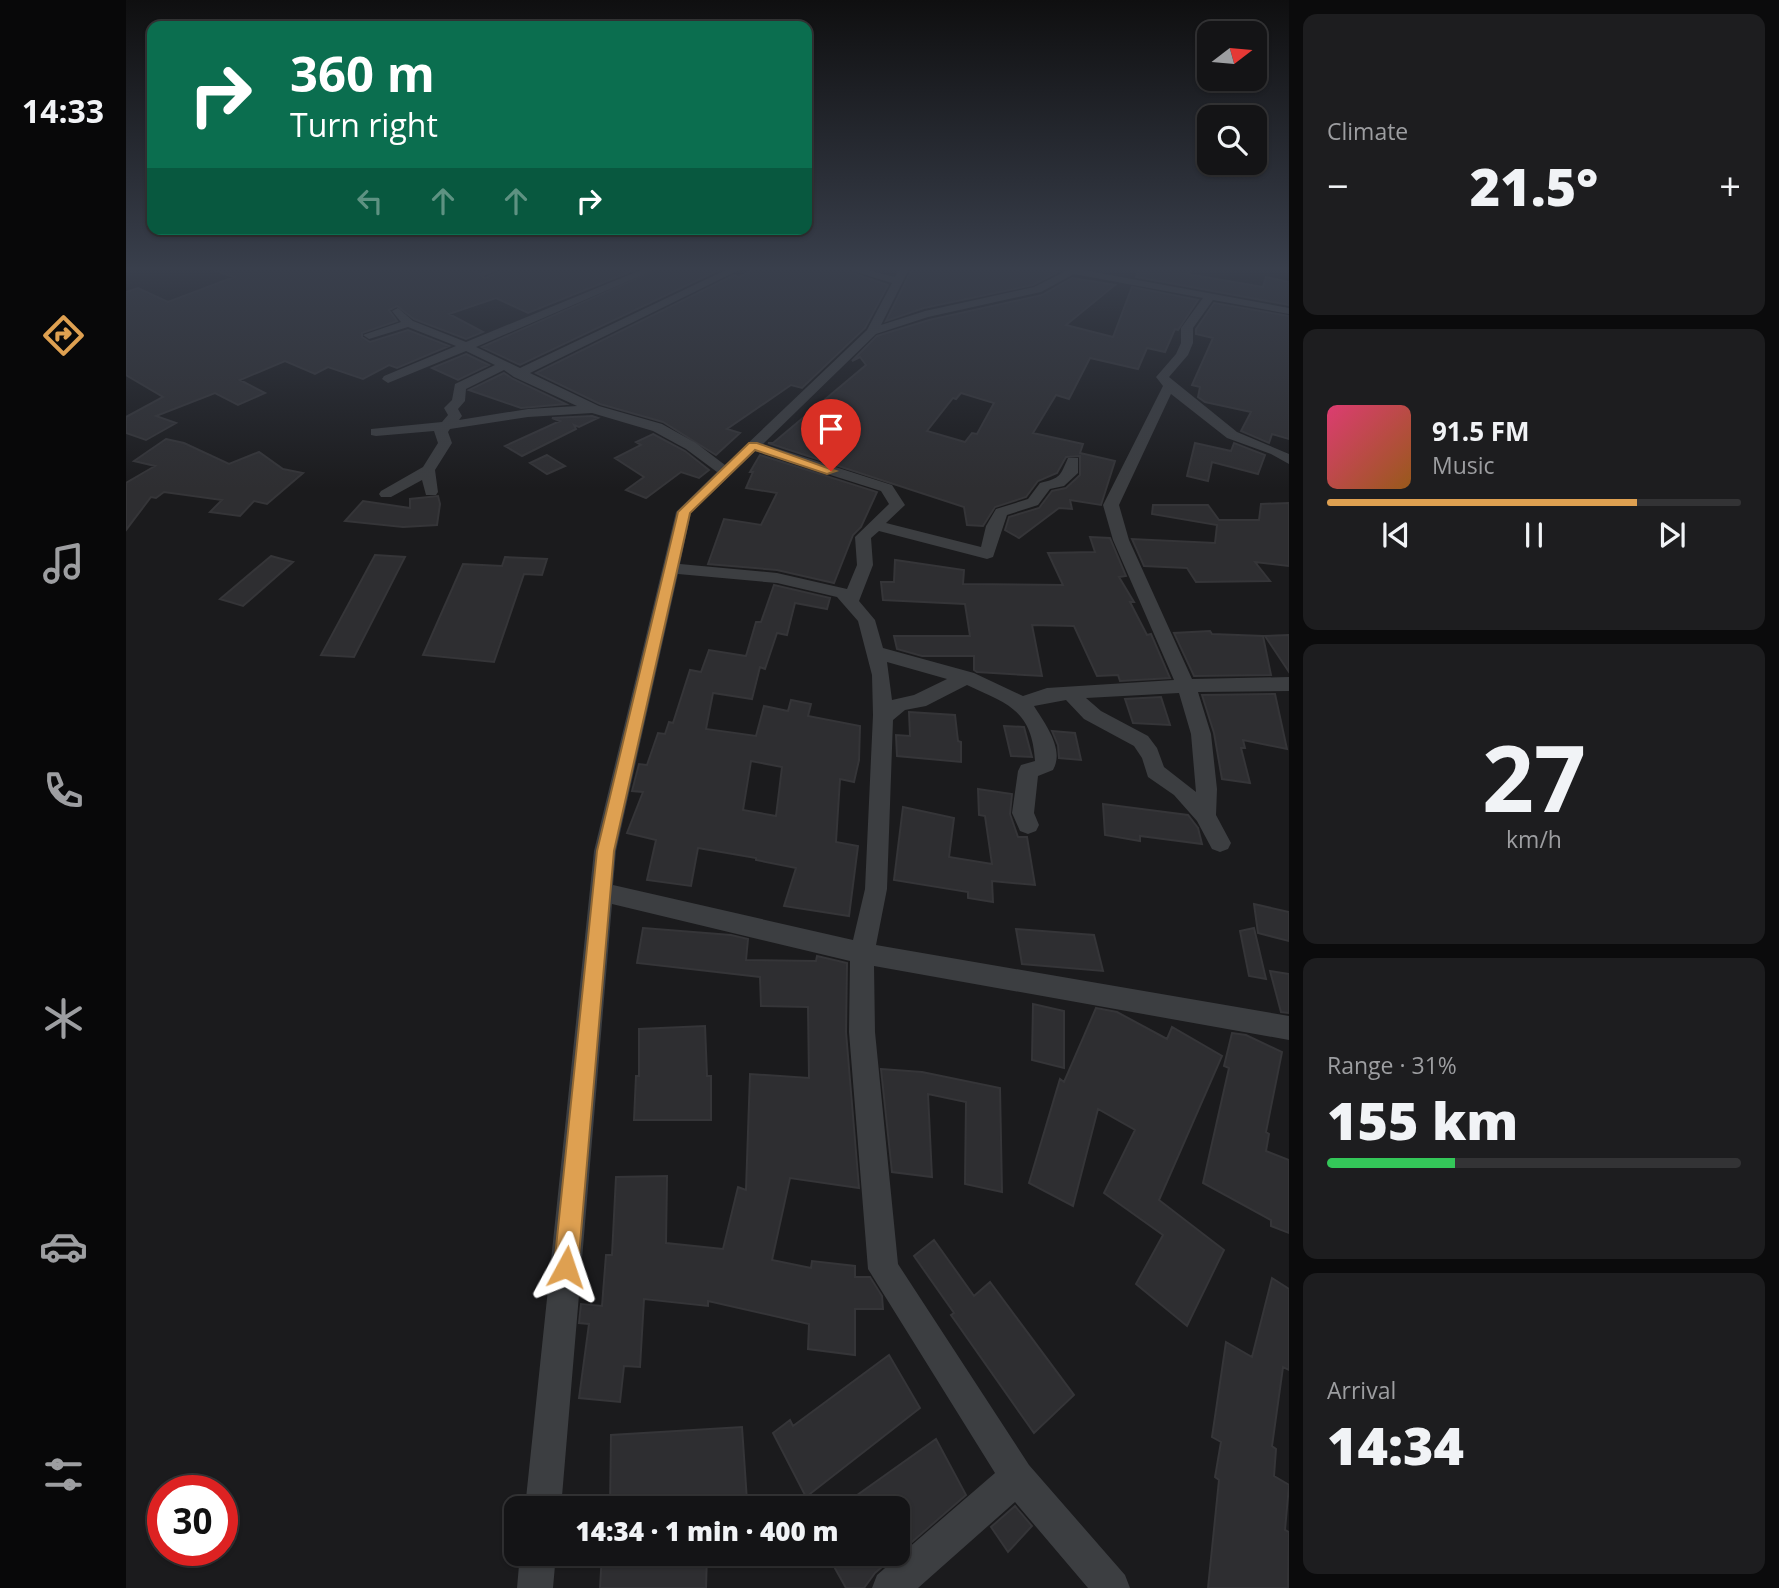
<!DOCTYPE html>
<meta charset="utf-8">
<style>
:root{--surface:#141416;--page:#1d1d1f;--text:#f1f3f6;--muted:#9d9ea1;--line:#333335;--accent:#dea051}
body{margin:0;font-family:"Open Sans",sans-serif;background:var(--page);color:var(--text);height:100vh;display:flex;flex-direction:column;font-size:26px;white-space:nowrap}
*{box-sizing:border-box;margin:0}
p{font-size:23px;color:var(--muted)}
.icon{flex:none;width:38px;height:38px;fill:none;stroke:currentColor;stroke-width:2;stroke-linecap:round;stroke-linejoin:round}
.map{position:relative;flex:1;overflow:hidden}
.drawer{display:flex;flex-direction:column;gap:14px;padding:14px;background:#0b0b0c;width:490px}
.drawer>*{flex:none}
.hud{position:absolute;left:21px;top:21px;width:665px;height:214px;border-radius:14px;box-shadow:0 2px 5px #0004,0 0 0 2px var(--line);background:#0b6e4f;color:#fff;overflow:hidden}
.needle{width:46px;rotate:74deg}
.tools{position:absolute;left:1071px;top:21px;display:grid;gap:14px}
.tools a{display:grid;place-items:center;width:70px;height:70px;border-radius:14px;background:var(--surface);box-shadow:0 2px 5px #0004,0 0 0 2px var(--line);font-size:35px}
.speed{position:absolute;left:21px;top:1475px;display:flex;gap:14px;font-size:35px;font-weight:700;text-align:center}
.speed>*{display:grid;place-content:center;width:91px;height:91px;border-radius:50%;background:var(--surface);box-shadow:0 2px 5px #0004,0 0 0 2px var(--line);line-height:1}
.speed .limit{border:10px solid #d22;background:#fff;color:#111}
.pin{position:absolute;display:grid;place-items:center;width:60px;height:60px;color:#fff;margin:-72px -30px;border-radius:50% 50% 50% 0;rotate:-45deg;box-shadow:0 0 7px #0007}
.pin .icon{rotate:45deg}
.me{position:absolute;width:77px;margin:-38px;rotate:5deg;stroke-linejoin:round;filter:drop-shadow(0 0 5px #0008)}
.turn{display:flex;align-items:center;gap:24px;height:147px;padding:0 28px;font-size:32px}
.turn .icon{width:91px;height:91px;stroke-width:2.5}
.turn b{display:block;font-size:49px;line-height:60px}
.lanes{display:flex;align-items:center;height:66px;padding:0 28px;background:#0003;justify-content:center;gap:35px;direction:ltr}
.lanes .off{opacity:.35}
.big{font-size:52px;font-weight:800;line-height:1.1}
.drawer .tile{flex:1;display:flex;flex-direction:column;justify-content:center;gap:10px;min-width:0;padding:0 24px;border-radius:14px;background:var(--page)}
.drawer .dial{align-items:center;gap:0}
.dial b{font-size:91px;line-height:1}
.song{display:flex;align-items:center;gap:21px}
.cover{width:84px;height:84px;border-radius:10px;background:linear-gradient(135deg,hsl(340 70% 55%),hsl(30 70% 35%))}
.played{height:7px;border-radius:4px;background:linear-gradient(90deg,var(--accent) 75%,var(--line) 75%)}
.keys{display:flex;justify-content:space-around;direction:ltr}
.heat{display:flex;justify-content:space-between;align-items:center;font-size:38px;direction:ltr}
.charge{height:10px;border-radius:5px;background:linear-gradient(90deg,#34c759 31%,var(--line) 0)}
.trip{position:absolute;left:378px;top:1496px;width:406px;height:70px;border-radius:14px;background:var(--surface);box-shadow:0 2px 5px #0004,0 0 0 2px var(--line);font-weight:800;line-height:70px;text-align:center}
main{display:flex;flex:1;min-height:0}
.tabs{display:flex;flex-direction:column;width:126px;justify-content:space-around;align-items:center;background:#080809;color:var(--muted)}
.tabs .icon{width:49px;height:49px}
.tabs .current{color:var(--accent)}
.tabs b{font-size:32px;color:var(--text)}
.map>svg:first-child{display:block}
.building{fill:#2e2e31;stroke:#353538;stroke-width:2;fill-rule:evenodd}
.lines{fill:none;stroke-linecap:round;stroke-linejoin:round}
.street{fill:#3c3e41;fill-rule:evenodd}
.route{fill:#dea051;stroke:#906835;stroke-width:2}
</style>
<main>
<nav class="tabs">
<b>14:33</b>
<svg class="icon current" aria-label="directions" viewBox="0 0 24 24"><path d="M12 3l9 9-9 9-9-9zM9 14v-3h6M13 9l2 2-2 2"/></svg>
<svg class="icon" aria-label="music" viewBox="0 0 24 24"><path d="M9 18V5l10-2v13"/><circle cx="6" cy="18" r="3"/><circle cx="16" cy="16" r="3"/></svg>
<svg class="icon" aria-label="phone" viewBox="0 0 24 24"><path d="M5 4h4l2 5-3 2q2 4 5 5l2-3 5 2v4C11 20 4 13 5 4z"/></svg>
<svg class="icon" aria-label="climate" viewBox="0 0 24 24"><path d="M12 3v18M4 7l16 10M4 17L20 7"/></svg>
<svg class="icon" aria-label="car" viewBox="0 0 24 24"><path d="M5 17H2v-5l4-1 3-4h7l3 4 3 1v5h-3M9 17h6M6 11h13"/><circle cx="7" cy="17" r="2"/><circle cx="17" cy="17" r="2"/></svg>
<svg class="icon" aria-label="filters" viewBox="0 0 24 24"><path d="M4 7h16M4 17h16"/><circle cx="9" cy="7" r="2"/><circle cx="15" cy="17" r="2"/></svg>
</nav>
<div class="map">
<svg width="1163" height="1588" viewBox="0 0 1163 1588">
<rect width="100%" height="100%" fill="#1b1b1d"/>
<path class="building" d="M85,267H361L351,272L359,278L385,267L391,269L399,267H516L402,313L370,298L323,314L357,332L340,339L288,319L271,306L263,310L271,321L236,333V337L244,342L282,330L323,346L271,368L263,365L237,379L202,367L189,374L159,361L114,380L139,393L112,405L89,393L30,416L50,423L20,440L0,433V417L37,397L0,375V292L12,288L42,302L108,277L85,269Z
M537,267L571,269L581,267L593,270L394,365L356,347Z
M633,267H710L762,285L739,328L676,388L665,385L601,429L614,433L590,455L537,422L474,404L410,373L608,275L613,277Z
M787,267H909L932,272L907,285L798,308L760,321Z
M1014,267H1070L1061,274L1137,287L1140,277L1163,282V305L1010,277Z
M946,278L989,285L940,325L987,337L1006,287L1072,300L1052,330L1049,329L1039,352L1021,348L1012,369L964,358L943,399L930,395L907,433L957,444L954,453L989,461L975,505L944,500L946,509L933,508L893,538L879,530L883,517L913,508L926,491L940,488L954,475V456L940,457L931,473L912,481L900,497L869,507L857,526L841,525L838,507L642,443H647L740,365L734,357L726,361L751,336L803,320L916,295ZM835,393L868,403L851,434L846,433L839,442L801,431L827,398L830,399Z
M1088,303L1163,316V439L1146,434L1143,443L1115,431L1125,412L1079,402L1072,397L1074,387L1066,385L1087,338L1070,334V329Z
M340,354L363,365L332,380L306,368Z
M378,373L387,379L440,404L395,408L343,390Z
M466,416L472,418L453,427L448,425L450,429L396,456L379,446L434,421L426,418Z
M527,434L559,451L583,470L573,478L555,472L520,498L500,490L518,477L489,458L515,445L510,442Z
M40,439L58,443L103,464L133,452L157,469L177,473L141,504L128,501L114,516L84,512L96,500L38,492L30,498L25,497L0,530V483L29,466L8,461Z
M1069,443L1105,451L1108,443L1139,455L1132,474L1086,462L1082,481L1061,476Z
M421,455L439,466L421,474L404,463Z
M634,455L751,492L735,527L727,535L708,583L651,570L582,564L598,519L635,525L651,493L620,488L627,472H624Z
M312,496L314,504L311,525L277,527L219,521L237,501L284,508V499Z
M1163,503V566L1129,562L1144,581L1070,582L1061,568L1018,566L1006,539L1089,543L1091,525L1026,514L1027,505H1082L1093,520H1133L1135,504Z
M964,537L984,538L1000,576L993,577L1008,602H1004L1021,635L1025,634L1044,678L994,681L992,675L971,676L948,626L906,625L916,676L851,672L848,670V656H796L771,649L768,636H844L839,604L757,600L755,582H768L769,560L838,570L837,584L937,585L922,553L969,552Z
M249,555L279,557L228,657L195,655Z
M145,556L167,562L117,606L94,599Z
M379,557L421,559L416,575L398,574L368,662L297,655L337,564L376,566Z
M648,585L704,598L701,609L669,603L661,635L651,633L639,669L634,667L626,699L587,693L580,729L630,736L638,706L662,711L665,700L685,704L682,716L734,726L733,760L728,782L714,779L710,842L732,846L723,916L658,906L670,868L630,860V858L572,848L565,886L521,880L530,840L501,833L517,792L506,791L513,764L521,765L532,733L539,734L543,722L547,723L564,670L575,672L583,650L620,656L630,622H635ZM625,761L656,767L650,816L617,810Z
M1084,631L1086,634L1137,636L1145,675L1068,676L1048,633Z
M1163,635V672L1139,636Z
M1149,694L1161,749L1117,740L1119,748H1115L1124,783L1096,779L1088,733L1076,695Z
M1035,697L1044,725L1007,723L999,699Z
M783,712L829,715L832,741L835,742V762L771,756L770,735L784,736Z
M878,726L898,727L906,757L885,756Z
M926,731L949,733L955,760L933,758L932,745Z
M852,789L886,794L884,814L892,837H901L909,885L866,881L867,902L842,898V892L768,880L777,807L828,818L823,857L866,864L859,816L853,815Z
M977,804L1062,815L1072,828L1076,844L1014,836V841L979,835Z
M1128,904L1163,912V941L1132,933Z
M517,928L605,935L622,939L620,960L690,961L691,956L721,963L720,1032L733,1188L664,1178L646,1260L685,1268L686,1261L729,1266V1277H744L756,1296L757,1309H729V1355L682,1349L683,1324L582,1301V1306L518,1299L514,1367L498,1366L494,1402L453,1398L463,1324L453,1323L455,1304L476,1306L480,1255H486L490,1177L541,1176L540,1243L597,1249L612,1187L620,1190L624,1074L683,1078L682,1007L635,1006L634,977L511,963Z
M1128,928L1140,979L1123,976L1114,931Z
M890,929L968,935L977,971L896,964Z
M1144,971L1163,974V1013L1155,1012Z
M907,1004L938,1011V1068L906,1060Z
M970,1008L991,1012L1041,1039L1046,1027L1096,1056L1033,1200L1098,1250L1061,1326L1010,1284L1037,1235L978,1193L1009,1130L972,1109L947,1206L903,1183L934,1079L938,1082Z
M579,1026L581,1076H585V1120H508L510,1076H513V1029Z
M1106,1033L1120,1035L1156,1052L1140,1132L1143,1134L1140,1151L1163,1160V1233L1145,1226V1220L1077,1183L1103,1068L1098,1066Z
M755,1069L796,1072L874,1088L876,1192L839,1184L840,1102L802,1094L806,1177L766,1172Z
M808,1240L848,1296L864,1282L948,1395L908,1433L825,1315L828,1313L788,1256Z
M1146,1278L1163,1289V1370L1157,1367L1146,1446L1150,1449L1148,1476L1163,1485L1159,1530L1163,1532L1162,1588H1082L1093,1480L1089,1477L1095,1442L1086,1437L1100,1342L1126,1357Z
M763,1355L794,1408L680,1497L647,1433L664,1420L667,1426Z
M616,1427L621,1501L484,1508L485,1435Z
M810,1439L840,1495L772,1554V1508H713Z
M889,1506L906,1526L882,1552L865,1527Z
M476,1554H581L580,1588H474Z
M701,1554H771L749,1573L738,1588H720Z"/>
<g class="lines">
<path class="street" d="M367,267H382L358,276L353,273Z
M522,267H535L350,347L394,368L606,267H619L404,373L473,406L536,424L570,443L599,465L741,330L766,283L713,267H729L769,277L774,267H784L755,325L799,311L908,287L946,268L1163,308V314L1087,300L1067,328V343L1062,355L1043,377L1111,432L1163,454V464L1145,454L1101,438L1045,394L993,505L1003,540L1066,679L1163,677V691L1072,692L1085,734L1091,789L1090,815L1105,843L1102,849L1094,852L1086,849L1071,821L1048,795L1022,777L1016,758L1008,746L958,719L940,700L908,706C919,724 939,749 927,770L912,776L908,813L913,825L910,831L902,834L894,831L886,813L892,771L895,765L909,761C906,710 882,704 841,685L800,706L779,710L767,720L761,889L750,945L1163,1016V1040L748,966L749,1032L772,1264L903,1465L999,1575L1004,1588H962L889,1502L792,1588H746L751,1575L869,1473L742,1269L723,1032L724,961L486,904L435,1508H399L468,851L550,512L591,472L560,449L527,431L466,413L402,417L324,429L322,432L326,443L309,470L312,492L310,495H300L296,480L265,497H255L253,494L255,491L297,467L312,443L308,431L250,436L245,435V429L316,422L322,415L318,408L326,400L329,384L369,365L340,351L262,383L256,379L258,376L330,346L282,327L243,339L237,335L275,322L266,311L272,308L287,321L340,342ZM948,274L1077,298L1055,328V343L1050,354L1030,377L1037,386L977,505L987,540L1048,680L921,688L897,696L848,673L757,648L749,620L733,601L747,565L745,538L753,531L861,559L867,557L881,515L912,505L924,489L938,486L952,473V458H942C934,476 935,478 914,483L902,499L870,509L860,526L855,547L760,523L779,505L766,485L637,444L750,334L802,317L915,292ZM378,370L388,377L451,406L402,409L333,420L336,416L332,409L339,401L340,389ZM629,451L755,491L763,504L729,537L731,565L721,589L651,573L554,564L565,513ZM552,574L651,583L711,597L732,621L746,675L747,715L739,889L727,940L487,885L490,851ZM761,662L821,679L788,695L766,700ZM1053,693L1065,734L1070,792L1038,767L1031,748L1022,736L975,711L960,698Z
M394,1554H430L427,1588H391Z"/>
</g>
<linearGradient id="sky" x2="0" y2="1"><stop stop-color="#0f0f10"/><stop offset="0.55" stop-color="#393f4c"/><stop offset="1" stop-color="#393f4c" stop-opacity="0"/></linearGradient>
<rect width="1163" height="489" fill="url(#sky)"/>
<path class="route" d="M623,443H631L710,471L701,474L629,450L564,513L488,851L452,1267L448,1275L440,1279L432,1275L428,1267L471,851L552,512Z"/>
</svg>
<div class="tools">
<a><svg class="needle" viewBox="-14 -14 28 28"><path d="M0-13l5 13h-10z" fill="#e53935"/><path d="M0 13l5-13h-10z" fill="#9d9ea1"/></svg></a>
<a><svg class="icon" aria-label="search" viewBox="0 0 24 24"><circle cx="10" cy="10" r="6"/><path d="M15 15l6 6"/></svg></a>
</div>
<div class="speed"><div class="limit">30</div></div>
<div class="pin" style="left:705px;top:471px;background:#d93025"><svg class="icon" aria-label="arrive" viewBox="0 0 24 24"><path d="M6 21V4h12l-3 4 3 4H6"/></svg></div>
<svg class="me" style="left:440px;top:1267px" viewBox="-20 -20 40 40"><path d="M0-17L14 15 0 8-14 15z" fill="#dea051" stroke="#fff" stroke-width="4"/></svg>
<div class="trip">14:34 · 1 min · 400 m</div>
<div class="hud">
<div class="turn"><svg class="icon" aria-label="right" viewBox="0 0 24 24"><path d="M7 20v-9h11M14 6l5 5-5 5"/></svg><div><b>360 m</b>Turn right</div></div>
<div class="lanes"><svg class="icon off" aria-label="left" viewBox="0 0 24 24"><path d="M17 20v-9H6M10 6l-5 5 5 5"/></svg><svg class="icon off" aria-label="ahead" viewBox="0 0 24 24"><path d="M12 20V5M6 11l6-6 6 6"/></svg><svg class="icon off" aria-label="ahead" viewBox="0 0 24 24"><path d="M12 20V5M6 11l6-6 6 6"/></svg><svg class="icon" aria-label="right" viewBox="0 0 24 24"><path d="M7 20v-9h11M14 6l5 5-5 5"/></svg></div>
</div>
</div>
<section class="drawer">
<div class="tile"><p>Climate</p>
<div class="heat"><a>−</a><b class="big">21.5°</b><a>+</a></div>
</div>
<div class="tile">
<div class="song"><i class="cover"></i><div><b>91.5 FM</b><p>Music</p></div></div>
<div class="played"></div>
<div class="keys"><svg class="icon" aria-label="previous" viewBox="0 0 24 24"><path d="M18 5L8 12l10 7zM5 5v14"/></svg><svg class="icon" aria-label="pause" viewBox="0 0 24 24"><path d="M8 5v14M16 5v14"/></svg><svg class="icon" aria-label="next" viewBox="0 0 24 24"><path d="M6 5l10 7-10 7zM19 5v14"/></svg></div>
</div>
<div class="tile dial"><b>27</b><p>km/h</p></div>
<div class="tile"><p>Range · 31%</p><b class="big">155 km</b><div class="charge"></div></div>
<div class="tile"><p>Arrival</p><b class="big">14:34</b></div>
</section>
</main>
